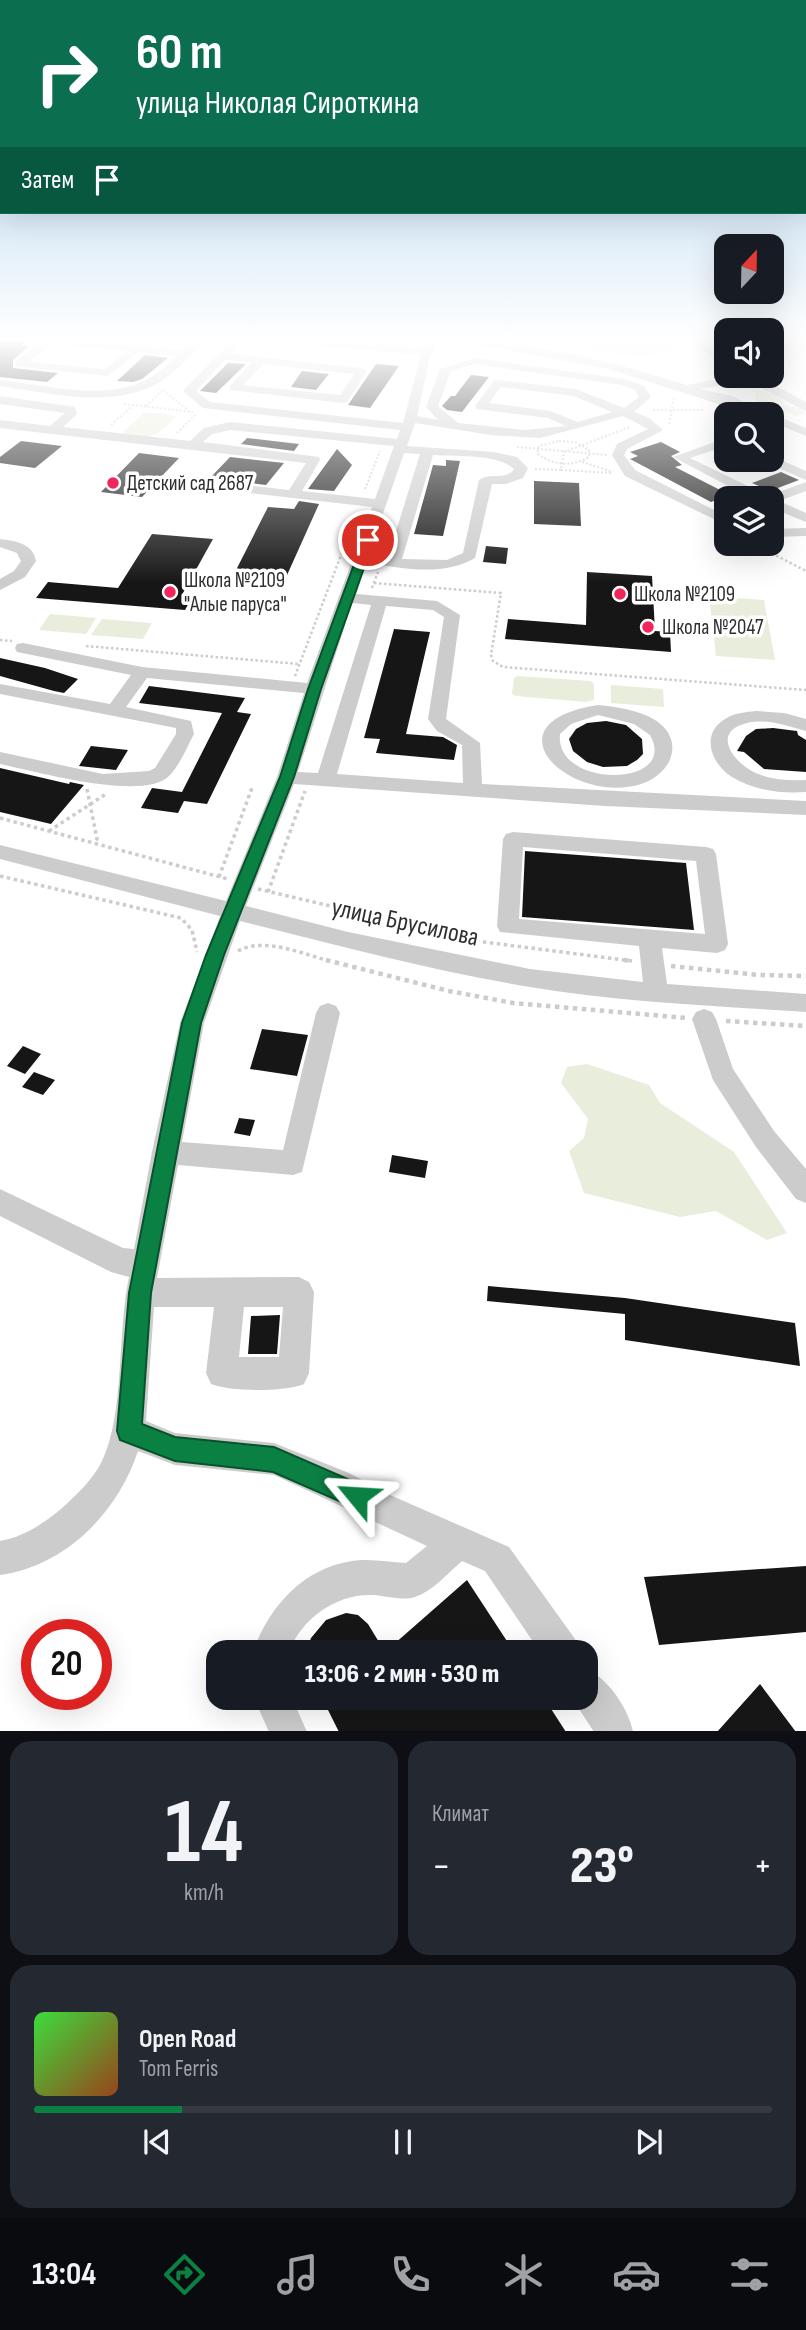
<!DOCTYPE html>
<html lang="ru">
<meta charset="utf-8">
<style>
:root{--surface:#171b24;--page:#242831;--text:#f1f3f6;--muted:#9ea1a6;--line:#363941;--accent:#0b8043}
body{margin:0;font-family:"Sofia Sans Condensed",sans-serif;background:var(--page);color:var(--text);height:100vh;display:flex;flex-direction:column;font-size:26px;white-space:nowrap}
*{box-sizing:border-box;margin:0}
p{font-size:23px;color:var(--muted)}
.icon{flex:none;width:38px;height:38px;fill:none;stroke:currentColor;stroke-width:2;stroke-linecap:round;stroke-linejoin:round}
.map{position:relative;height:1731px;overflow:hidden}
.details{display:flex;flex-direction:column;gap:10px;padding:10px;background:#0d0f14;flex:1}
.details>*{flex:none}
.top-card{position:absolute;left:0px;top:0px;width:807px;height:214px;box-shadow:0 7px 28px #0002;background:#0b6e4f;color:#fff;overflow:hidden}
.needle{width:46px;rotate:22deg}
.fabs{position:absolute;left:714px;top:234px;display:grid;gap:14px}
.fabs a{display:grid;place-items:center;width:70px;height:70px;border-radius:14px;background:var(--surface);box-shadow:0 7px 28px #0002;font-size:35px}
.speed{position:absolute;left:21px;top:1619px;display:flex;gap:14px;font-size:35px;font-weight:700;text-align:center}
.speed>*{display:grid;place-content:center;width:91px;height:91px;border-radius:50%;background:var(--surface);box-shadow:0 7px 28px #0002;line-height:1}
.speed .limit{border:10px solid #d22;background:#fff;color:#111}
.pin{position:absolute;display:grid;place-items:center;width:60px;height:60px;color:#fff;margin:-30px;border:4px solid #fff;border-radius:50%;box-shadow:0 2px 7px #0007}
.me{position:absolute;width:77px;margin:-38px;rotate:297deg;stroke-linejoin:round;filter:drop-shadow(0 0 5px #0008)}
.turn{display:flex;align-items:center;gap:24px;height:147px;padding:0 21px;font-size:32px}
.turn .icon{width:91px;height:91px;stroke-width:2.5}
.turn b{display:block;font-size:49px;line-height:60px}
.then{display:flex;align-items:center;height:66px;padding:0 21px;background:#0003;gap:14px;font-size:26px}
.big{font-size:52px;font-weight:800;line-height:1.1}
.details .card{flex:1;display:flex;flex-direction:column;justify-content:center;gap:10px;min-width:0;padding:0 24px;border-radius:21px;background:var(--page)}
.details .dial{align-items:center;gap:0}
.dial b{font-size:91px;line-height:1}
.song{display:flex;align-items:center;gap:21px}
.cover{width:84px;height:84px;border-radius:10px;background:linear-gradient(135deg,hsl(120 70% 55%),hsl(20 70% 35%))}
.played{height:7px;border-radius:4px;background:linear-gradient(90deg,var(--accent) 20%,var(--line) 20%)}
.keys{display:flex;justify-content:space-around;direction:ltr}
.heat{display:flex;justify-content:space-between;align-items:center;font-size:38px;direction:ltr}
.details .tiles{flex:1;display:grid;gap:10px;grid-template-columns:1fr 1fr}
.card:last-child{grid-column:span 2}
.trip{position:absolute;left:206px;top:1640px;width:392px;height:70px;border-radius:21px;background:var(--surface);box-shadow:0 7px 28px #0002;font-weight:800;line-height:70px;text-align:center}
.tabs{display:flex;height:112px;justify-content:space-around;align-items:center;background:#090b0e;color:var(--muted)}
.tabs .icon{width:49px;height:49px}
.tabs .on{color:var(--accent)}
.tabs b{font-size:32px;color:var(--text)}
.map>svg:first-child{display:block}
.green{fill:#e9eddc}
.building{fill:#161616}
.lines{fill:none;stroke-linecap:round;stroke-linejoin:round}
.path-far3{stroke:#ccc;stroke-width:2;stroke-dasharray:2 2;stroke-linecap:butt}
.path-far2{stroke:#ccc;stroke-width:2.5;stroke-dasharray:2.5 2.5;stroke-linecap:butt}
.path-far1{stroke:#ccc;stroke-width:3.5;stroke-dasharray:3.5 3.5;stroke-linecap:butt}
.path{stroke:#ccc;stroke-width:4.5;stroke-dasharray:4.5 4.5;stroke-linecap:butt}
.minor{fill:#ccc;fill-rule:evenodd}
.route{fill:#0b8043;stroke:#07532c;stroke-width:2}
.poi-dot{fill:#f1265c;stroke:#fff;stroke-width:2.5}
.labels{text-anchor:middle;dominant-baseline:central;stroke-width:7;stroke-linejoin:round;paint-order:stroke}
.far-poi-label{font-size:21px;fill:#2f2f2f;stroke:#fff;text-anchor:start}
.street-label{font-size:26px;fill:#2f2f2f;stroke:#fff}
</style>
<div class="map">
<svg width="806" height="1732" viewBox="0 0 806 1732">
<rect width="100%" height="100%" fill="#fff"/>
<path class="green" d="M565,341H681V342C654,369 597,350 565,341Z
M772,341H806V351L797,356L772,358Z
M754,390L764,391L782,399L785,405L801,408L805,413L796,416L757,401Z
M144,413H162L176,417C155,437 154,439 124,435L123,432Z
M709,596L764,600L775,660L716,656Z
M50,614L96,618L86,634L39,630Z
M102,619L152,623L143,639L91,635Z
M518,676L590,681L594,684V700L586,702L516,696L512,694L514,678Z
M611,685L663,689L664,707L611,703Z
M587,1064L649,1085L660,1103L734,1152L787,1233L767,1240L716,1211L680,1217L584,1193L569,1151L584,1138L588,1119L561,1083L567,1067Z"/>
<path class="building" d="M0,341H28L22,345L29,346L13,360V368L58,373L47,382L0,377Z
M145,355L168,358L142,379L133,382L117,381Z
M228,363L246,364L216,393L200,391Z
M376,364L399,366L370,408L348,405Z
M302,371L329,374L316,390L291,387Z
M471,375L489,377L462,412L447,410L442,406L451,396H455Z
M247,438L299,444L294,451L241,444Z
M21,441L62,446L35,468L0,463V457Z
M661,442L680,452L671,456L682,465L675,467L730,495L711,502L630,459L638,456L630,452Z
M337,449L352,465L334,491L308,489Z
M139,453L179,458L142,497L101,492Z
M230,457L284,463L266,485L210,478Z
M446,460L460,461L443,536L414,534L433,465L446,466Z
M781,472L799,480L770,491L752,483Z
M534,481L579,483L581,526L534,524Z
M299,501L319,504L283,584L231,580L268,507L294,509Z
M152,534L213,539L183,593L194,594L185,610L36,598L48,582L118,588Z
M486,546L508,548L506,564L483,562Z
M587,572L652,576L655,631L670,632L671,652L505,639L508,619L586,625Z
M394,629L430,632L406,734L443,737L457,745L454,760L376,753L380,739L364,738Z
M0,658L45,668L78,679L64,693L54,691L0,676Z
M149,686L245,698L237,712L251,714L207,804L184,801L178,813L141,808L152,788L182,792L222,713L139,703Z
M606,721L626,725L642,739L643,754L637,760L627,766L603,767L587,762L573,751L569,739L576,729L587,723Z
M773,728L797,731L798,735L806,740V772L764,769L744,752L737,751L746,736L756,729Z
M91,746L128,750L116,770L79,766Z
M0,768L69,784L70,782L84,785L51,824L0,812Z
M525,851L686,863L694,930L522,917Z
M262,1029L308,1035L297,1076L250,1069Z
M23,1046L41,1054L25,1074L7,1066Z
M34,1072L55,1080L43,1095L22,1087Z
M239,1118L255,1120L250,1136L234,1133Z
M392,1155L428,1161L425,1178L389,1172Z
M488,1286L625,1298L795,1323L800,1366L625,1340V1314L487,1301Z
M280,1315L277,1354H248L251,1316Z
M806,1566V1632L659,1645L644,1577Z
M467,1580L514,1652H306L311,1638L326,1620L346,1613L358,1615L368,1624L385,1652Z
M760,1684L796,1732H717Z
M322,1698H544L566,1732H339Z"/>
<g class="lines">
<path class="path-far3" d="M250,341L293,345
M772,365L806,355
M163,390L189,411
M124,404L193,412
M146,406L162,391
M653,410H705
M669,424L674,398
M111,425L133,405
M177,433L196,414
M559,441L575,442L589,450V457C572,467 552,466 537,453L539,446Z
M517,447L607,455
M582,462L613,472
M535,469L561,470L564,452L630,427
M561,470L612,473
M365,489L380,451"/>
<path class="path-far2" d="M754,544L806,571
M374,583L501,593L491,655L493,661L503,667L806,690
M372,588L378,572
M0,640L12,641
M86,646L299,664
M295,676L357,513"/>
<path class="path-far1" d="M87,789L97,839L94,843
M0,818L228,879
M49,831L106,794
M0,876L181,918L192,930L197,952
M219,877L252,788
M258,889L484,942L632,961
M268,892L305,791
M238,951C265,936 305,955 333,962"/>
<path class="path" d="M326,960L449,991L513,1003L687,1018
M624,960L632,961
M671,966L759,975L806,976
M726,1021L806,1026"/>
<path class="minor" d="M43,341H87L183,350L193,341H204C192,355 176,372 160,382C113,410 51,393 0,386V380C43,385 95,399 137,384C153,379 165,367 177,356L138,352L108,376L15,366V362ZM52,344L127,351L105,369L29,362Z
M231,341H242L231,354L361,368L367,371L347,402L343,403L230,390V386L252,362L225,360L196,391L210,402L403,423L421,355L304,344L299,341H341L424,348L428,341H438L430,357L417,416L438,420L426,407L440,369L475,358L624,379L644,386L651,397L634,412L649,418L663,430L627,449L624,455L635,470L726,516V525L625,476L612,455L617,444L648,429L623,416L540,438L491,435L415,423L407,446L494,452L517,457L528,468L523,478L506,484H492L475,558C442,577 403,568 366,563L356,594L437,601L460,615L446,719L480,743L482,784L806,801V815L605,806L294,784L246,906L348,932L530,969L643,982L639,946L500,932L497,926L503,839L506,834L513,832L706,847L713,849L716,854L728,944L725,950L717,953L662,948L667,984L806,994V1012C714,1006 621,1002 530,987C433,971 336,945 240,921L204,1023L182,1142L283,1150L316,1013L320,1006L328,1003L336,1006L340,1013L302,1172L293,1175L178,1165L157,1278L299,1277L309,1282L314,1292L309,1373L304,1384C284,1392 231,1392 211,1384L206,1373L214,1307H154L146,1421L175,1433L274,1443L349,1473L390,1495L509,1547L575,1639L580,1652H540L485,1571L462,1561C448,1573 433,1591 415,1597C403,1601 386,1596 373,1595C338,1593 301,1618 289,1652H253C268,1608 303,1568 352,1561C369,1558 389,1562 406,1563L427,1546L274,1475L175,1465L138,1451C118,1512 66,1566 0,1575V1541C23,1537 43,1524 61,1509C76,1495 93,1480 102,1461C125,1413 117,1331 129,1277L111,1272L0,1216V1189L123,1248L134,1249L152,1152L180,1023L220,916L0,859V845L226,901L277,777L304,693L147,678L126,707L191,721L194,734C187,747 180,765 169,776C143,802 34,771 0,764V752L103,774L149,771L155,768L176,734V728L0,694V684L110,704L131,675L17,652L15,648L17,644L23,643L142,667L307,683L372,507L171,484L169,481L176,477L289,490L306,463L0,428V420L50,426L65,413L0,404V396L75,407L77,414L63,427L190,441L204,428L230,422L397,439L400,430L203,408L183,391ZM263,364L354,374L340,395L243,385ZM475,364L622,385L635,390L639,397L624,408L576,389L498,380L494,381L475,406L477,409L548,418L566,426L524,430L458,423L438,406L451,371ZM501,387L574,396L612,412L578,422L550,411L489,403ZM230,430L394,446L375,499L302,491L320,460L319,457L203,442L212,434ZM404,453L420,454L388,557L369,554ZM433,455C456,457 496,453 514,469C506,481 490,472 479,480L463,553L447,560L402,559ZM352,603L371,605L318,773L298,772ZM386,606L433,610L444,617L428,719L437,731L462,745L463,783L337,774ZM523,847L696,861L705,934L519,919ZM244,1307H283L279,1357H239Z
M459,341H487L555,351L615,364L687,385L734,376H756L806,402V411L747,381L700,389L732,396L770,415H753L609,369Z
M687,341H699L726,358V366Z
M772,414L806,428V436L772,422Z
M726,438V446L690,458L768,496L806,482V491L779,501L806,513V522L772,508V499H753L673,457Z
M772,456L806,471V480L767,463L766,460H772Z
M806,528V536L772,537V529Z
M0,539C15,541 33,543 36,561L25,577L0,590V579L14,571L21,561L17,553L0,547Z
M598,705C617,707 639,710 655,720C686,740 672,774 641,784C570,806 483,723 598,705ZM598,715L634,724L650,735C680,788 554,789 560,734L571,724Z
M756,711L784,713L806,719V731C787,726 768,718 747,723C709,732 735,765 758,774C773,780 790,781 806,780V792C781,794 753,790 732,777C711,764 700,734 725,719C734,713 746,712 756,711Z
M704,1009L712,1012L716,1019L733,1069L774,1131L806,1169V1203L796,1199L756,1147L713,1080L692,1019L696,1012Z
M586,1669C607,1677 629,1709 633,1732H594L572,1698H586Z
M254,1698H292L307,1732H269Z"/>
</g>
<linearGradient id="sky" x2="0" y2="1"><stop stop-color="#9bc8ea"/><stop offset="0.58" stop-color="#fff"/><stop offset="1" stop-color="#fff" stop-opacity="0"/></linearGradient>
<rect width="806" height="584" fill="url(#sky)"/>
<path class="route" d="M368,536L374,540L321,689L294,777L224,955L201,1023L151,1293L142,1424L175,1437L274,1447L366,1487L370,1496L366,1505L357,1509L273,1472L175,1461L120,1440L117,1431L129,1293L182,1023L206,955L280,777L308,689L363,540Z"/>
<g class="poi-dot">
<circle cx="113" cy="483" r="7"/>
<circle cx="170" cy="592" r="7"/>
<circle cx="620" cy="594" r="7"/>
<circle cx="648" cy="627" r="7"/>
</g>
<g class="labels">
<g class="far-poi-label">
<text x="127" y="483">Детский сад 2687</text>
<text x="184" y="580">Школа №2109<tspan x="184" dy="24">"Алые паруса"</tspan></text>
<text x="634" y="594">Школа №2109</text>
<text x="662" y="627">Школа №2047</text>
</g>
<g class="street-label">
<text transform="translate(405 923) rotate(12)">улица Брусилова</text>
</g>
</g>
</svg>
<div class="fabs">
<a><svg class="needle" viewBox="-14 -14 28 28"><path d="M0-13l5 13h-10z" fill="#e53935"/><path d="M0 13l5-13h-10z" fill="#9ea1a6"/></svg></a>
<a><svg class="icon" aria-label="sound" viewBox="0 0 24 24"><path d="M4 9h4l5-4v14l-5-4H4zM17 9q2 3 0 6"/></svg></a>
<a><svg class="icon" aria-label="search" viewBox="0 0 24 24"><circle cx="10" cy="10" r="6"/><path d="M15 15l6 6"/></svg></a>
<a><svg class="icon" aria-label="layers" viewBox="0 0 24 24"><path d="M12 4l9 5-9 5-9-5zM3 14l9 5 9-5"/></svg></a>
</div>
<div class="speed"><div class="limit">20</div></div>
<div class="pin" style="left:368px;top:540px;background:#d93025"><svg class="icon" aria-label="arrive" viewBox="0 0 24 24"><path d="M6 21V4h12l-3 4 3 4H6"/></svg></div>
<svg class="me" style="left:357px;top:1496px" viewBox="-20 -20 40 40"><path d="M0-17L14 15 0 8-14 15z" fill="#0b8043" stroke="#fff" stroke-width="4"/></svg>
<div class="trip">13:06 · 2 мин · 530 m</div>
<div class="top-card">
<div class="turn"><svg class="icon" aria-label="right" viewBox="0 0 24 24"><path d="M7 20v-9h11M14 6l5 5-5 5"/></svg><div><b>60 m</b>улица Николая Сироткина</div></div>
<div class="then">Затем<svg class="icon" aria-label="arrive" viewBox="0 0 24 24"><path d="M6 21V4h12l-3 4 3 4H6"/></svg></div>
</div>
</div>
<section class="details">
<div class="tiles">
<div class="card dial"><b>14</b><p>km/h</p></div>
<div class="card"><p>Климат</p>
<div class="heat"><a>−</a><b class="big">23°</b><a>+</a></div>
</div>
<div class="card">
<div class="song"><i class="cover"></i><div><b>Open Road</b><p>Tom Ferris</p></div></div>
<div class="played"></div>
<div class="keys"><svg class="icon" aria-label="previous" viewBox="0 0 24 24"><path d="M18 5L8 12l10 7zM5 5v14"/></svg><svg class="icon" aria-label="pause" viewBox="0 0 24 24"><path d="M8 5v14M16 5v14"/></svg><svg class="icon" aria-label="next" viewBox="0 0 24 24"><path d="M6 5l10 7-10 7zM19 5v14"/></svg></div>
</div>
</div>
</section>
<nav class="tabs">
<b>13:04</b>
<svg class="icon on" aria-label="directions" viewBox="0 0 24 24"><path d="M12 3l9 9-9 9-9-9zM9 14v-3h6M13 9l2 2-2 2"/></svg>
<svg class="icon" aria-label="music" viewBox="0 0 24 24"><path d="M9 18V5l10-2v13"/><circle cx="6" cy="18" r="3"/><circle cx="16" cy="16" r="3"/></svg>
<svg class="icon" aria-label="phone" viewBox="0 0 24 24"><path d="M5 4h4l2 5-3 2q2 4 5 5l2-3 5 2v4C11 20 4 13 5 4z"/></svg>
<svg class="icon" aria-label="climate" viewBox="0 0 24 24"><path d="M12 3v18M4 7l16 10M4 17L20 7"/></svg>
<svg class="icon" aria-label="car" viewBox="0 0 24 24"><path d="M5 17H2v-5l4-1 3-4h7l3 4 3 1v5h-3M9 17h6M6 11h13"/><circle cx="7" cy="17" r="2"/><circle cx="17" cy="17" r="2"/></svg>
<svg class="icon" aria-label="filters" viewBox="0 0 24 24"><path d="M4 7h16M4 17h16"/><circle cx="9" cy="7" r="2"/><circle cx="15" cy="17" r="2"/></svg>
</nav>
